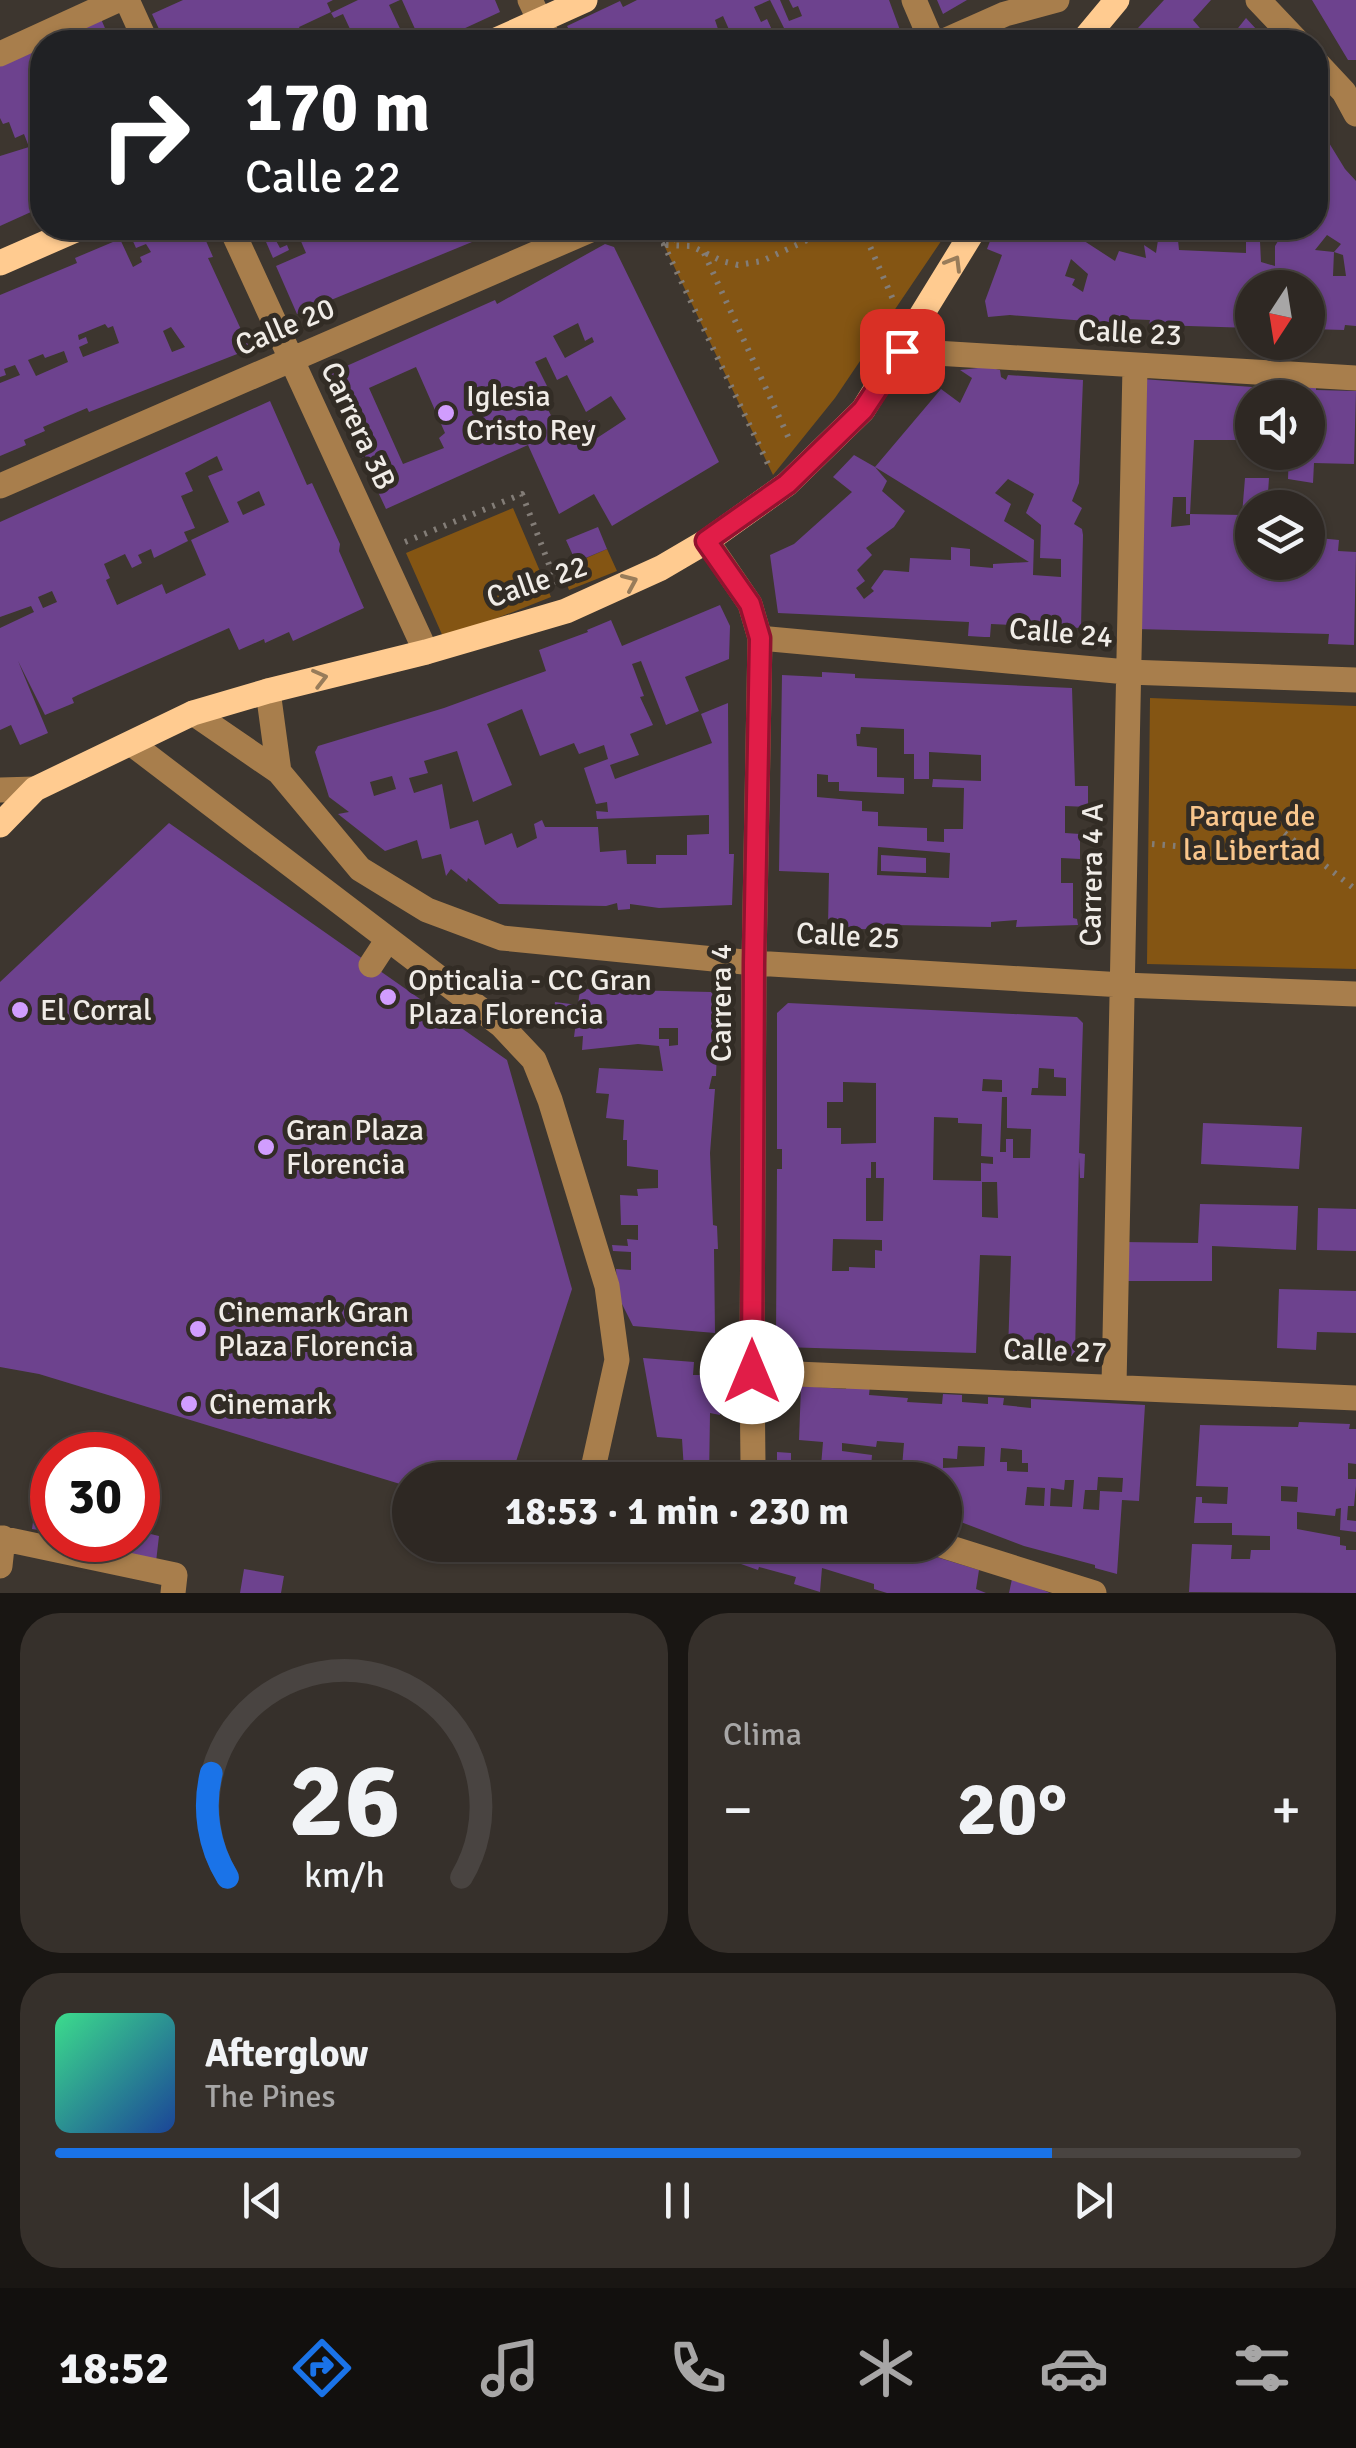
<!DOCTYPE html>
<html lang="es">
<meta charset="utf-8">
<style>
:root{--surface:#2e2823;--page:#36302b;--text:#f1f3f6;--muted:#a7a6a6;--line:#494441;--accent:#1a73e8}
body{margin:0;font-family:Signika,sans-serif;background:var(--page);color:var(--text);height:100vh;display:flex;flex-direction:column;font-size:38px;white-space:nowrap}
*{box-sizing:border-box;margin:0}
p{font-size:32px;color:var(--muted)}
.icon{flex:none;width:55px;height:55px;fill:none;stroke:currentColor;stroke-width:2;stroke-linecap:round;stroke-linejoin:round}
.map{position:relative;height:1593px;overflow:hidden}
.side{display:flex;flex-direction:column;gap:20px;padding:20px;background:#191613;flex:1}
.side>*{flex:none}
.hud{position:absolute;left:30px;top:30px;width:1298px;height:210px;border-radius:40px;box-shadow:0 2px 8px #0004,0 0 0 2px var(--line);background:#202124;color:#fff;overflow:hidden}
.needle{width:65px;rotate:192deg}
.buttons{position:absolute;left:1235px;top:270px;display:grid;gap:20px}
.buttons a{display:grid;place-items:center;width:90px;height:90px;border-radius:50%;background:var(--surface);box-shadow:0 2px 8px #0004,0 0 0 2px var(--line);font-size:50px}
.speed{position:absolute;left:30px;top:1432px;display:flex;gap:20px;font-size:50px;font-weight:700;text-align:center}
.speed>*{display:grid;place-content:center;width:130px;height:130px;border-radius:50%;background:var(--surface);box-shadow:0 2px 8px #0004,0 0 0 2px var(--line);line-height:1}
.speed .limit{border:15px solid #d22;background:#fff;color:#111}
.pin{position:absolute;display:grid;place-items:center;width:85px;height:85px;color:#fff;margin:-42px;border-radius:20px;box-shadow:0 5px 15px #0006}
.me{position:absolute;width:110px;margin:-55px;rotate:0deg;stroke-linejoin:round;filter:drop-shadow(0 0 8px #0008)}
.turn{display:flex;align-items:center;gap:35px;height:210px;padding:0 50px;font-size:45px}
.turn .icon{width:130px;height:130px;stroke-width:2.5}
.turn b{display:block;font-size:70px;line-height:85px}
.big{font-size:75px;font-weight:700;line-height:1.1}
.side .widget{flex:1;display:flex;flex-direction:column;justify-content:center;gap:15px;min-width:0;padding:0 35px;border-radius:40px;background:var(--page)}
.side .dial{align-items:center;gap:0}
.dial svg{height:260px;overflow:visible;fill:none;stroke:var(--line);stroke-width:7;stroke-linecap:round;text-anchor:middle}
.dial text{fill:var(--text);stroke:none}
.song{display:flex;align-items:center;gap:30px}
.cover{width:120px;height:120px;border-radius:15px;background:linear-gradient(135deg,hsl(150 70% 55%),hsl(220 70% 35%))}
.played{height:10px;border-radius:5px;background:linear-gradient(90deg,var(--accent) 80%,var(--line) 80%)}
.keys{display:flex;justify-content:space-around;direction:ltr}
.heat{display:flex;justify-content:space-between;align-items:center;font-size:55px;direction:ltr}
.side .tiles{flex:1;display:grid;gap:20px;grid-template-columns:1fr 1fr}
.widget:last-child{grid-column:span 2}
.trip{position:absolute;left:392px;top:1462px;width:570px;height:100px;border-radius:50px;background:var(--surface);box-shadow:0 2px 8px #0004,0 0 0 2px var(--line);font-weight:700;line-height:100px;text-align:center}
.menu{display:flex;height:160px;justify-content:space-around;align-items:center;background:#12100e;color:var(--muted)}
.menu .icon{width:70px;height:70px}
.menu .active{color:var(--accent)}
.menu b{font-size:45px;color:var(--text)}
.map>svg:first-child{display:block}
.green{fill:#845513}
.building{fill:#6d428e;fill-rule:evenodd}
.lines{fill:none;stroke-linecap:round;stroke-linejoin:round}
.path{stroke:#837d77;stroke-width:6;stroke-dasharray:2.5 8;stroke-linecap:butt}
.minor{stroke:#a87e4c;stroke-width:25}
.major{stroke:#ffcb90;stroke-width:25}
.oneway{stroke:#987c5a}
.route-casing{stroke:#92132f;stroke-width:25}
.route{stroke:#e11d48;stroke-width:18}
.poi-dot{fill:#d19dfe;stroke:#322c25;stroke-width:4}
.labels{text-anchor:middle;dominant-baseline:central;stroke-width:10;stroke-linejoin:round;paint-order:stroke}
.street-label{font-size:30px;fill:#f0ece7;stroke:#322c25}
.poi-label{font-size:30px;fill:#f0ece7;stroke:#322c25;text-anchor:start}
.park-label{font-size:30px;fill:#f9c68c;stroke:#322c25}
</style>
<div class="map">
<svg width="1356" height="1593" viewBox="0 0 1356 1593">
<rect width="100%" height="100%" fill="#3d362f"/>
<path class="green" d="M693,228H950L835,398L773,475L664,245Z
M513,508L551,597L444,639L406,553Z
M607,549L617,571L569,590L561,569Z
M1150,698L1356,706V969L1147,964Z"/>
<path class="building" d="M183,0H333L327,3L331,12L299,27L306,42H232L229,36L216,42H165L152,14Z
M358,0H400L389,5L403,35L415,29L402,0H495L500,12L435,42H356L343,14L334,18L331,13Z
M637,0H780L789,21L802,16L798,6L793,8L789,0H889L900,30L895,39L889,42H638L636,38L627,42H576L567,26L620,1L623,7ZM770,0L788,36L777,41L767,19L761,22L754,7ZM723,16L731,34L713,42L709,33L718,29L715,20Z
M937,0H967L943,14Z
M1164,0H1211L1193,20L1212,42H1125Z
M1312,0H1356V60H1348Z
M1246,18L1257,30L1254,34L1262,42H1227Z
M101,19L111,42H48Z
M338,28L344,42H306Z
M42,45V108L28,114L33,137L42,132V207L0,226V156L29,147L24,134L15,138L9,122L3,124L0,118V64Z
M1315,120L1345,169L1356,181V326L1345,325L1344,330L1308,329V288H1252V328L1157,325H1149L1150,320L1126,319L1125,324L1010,315L988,317L985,301L1002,255L987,249L995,228L1014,232L1016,228H1078L1075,235L1115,261L1119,251L1146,258L1144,245L1156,253L1158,240H1178L1179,250L1246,253V237L1260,241L1261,262L1275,266V246L1286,228H1315ZM1327,235L1341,244L1334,252L1343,255L1346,276H1333L1334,252L1315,250ZM1071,259L1088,274L1083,292L1072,285L1075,279L1065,276Z
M160,228H194L198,236L203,234L213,257L208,258L250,349L89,412L87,408L43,427L45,431L24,440L26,445L0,456V383L20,375L15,365L4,369L6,375L0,377V295L77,263L75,258L120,239L133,267L142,262L140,257L151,252L146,244L136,248L132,239ZM105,324L108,328L113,326L119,343L83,357L79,347L88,343L86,337L79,340L78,335ZM171,327L185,347L172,352L163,331ZM64,351L68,362L36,376L28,360L43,354L45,358Z
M260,228H293L274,237L280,248L287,245L289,250L273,258Z
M300,228H506L297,314L276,266L306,253L300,239L304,238Z
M605,244L614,247L719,462L612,526L594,494L559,514L528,445L386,509L324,376L495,300L497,304ZM578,323L585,341L592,337L594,342L565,358L553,336ZM546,357L557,380L567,375L586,412L611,396L626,419L597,438L590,420L562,436L538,391L547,386L535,362ZM416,367L445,433L439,438L444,448L403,464L369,388Z
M987,367L1000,370L1001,377L1006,380L1008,375L1083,380L1079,483L1072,501L1082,508L1074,524L1082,529L1083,535L1081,628L991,624L990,637H984L968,636L969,622L778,613L770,555L794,544L852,492L833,477L854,455L875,467L887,481L882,491L905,511L894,527L866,548L872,555L857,570L865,581L856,588L864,599L874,591L871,588L884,570L909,572L910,558L951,560V547L970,549V566L993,568V564L1029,562L875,467L941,389L960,403L972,378L960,370ZM1008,479L1034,494L1026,513L1041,525L1040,558L1061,559V577L1033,575L1034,540L1004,521L1011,504L995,493Z
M1142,379L1266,388L1300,389V385L1316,386V390L1356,391L1354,464L1314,463L1313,483L1288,479L1289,452H1308V398H1252V440H1194L1190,514H1186V497H1173L1171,527L1190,525V514L1242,515L1245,478H1269L1267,508H1252V562H1308V537L1339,540L1338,551L1356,552L1354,645L1328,644L1329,634L1136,629Z
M270,401L307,485L312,483L340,544L339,551L364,608L293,641L289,632L265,643L264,639L239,650L229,628L78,695L72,698L74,703L45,715L18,661L48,733L20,745L11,725L0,730V628L34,612L31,606L0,617V522ZM217,456L223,470L208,476L229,522L191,540L206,575L166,594L162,584L117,605L106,580L110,578L104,564L125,554L132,568L142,563L138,555L151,549L154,558L188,541L184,532L195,528L181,496L193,491L185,473ZM259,491L265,505L243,515L237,502ZM52,591L57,602L43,608L38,597Z
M598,527L607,549L576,562L566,540Z
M720,605L730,626L729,659L685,677L699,711L666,725L641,661L632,664L644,696L640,697L653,725L630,734L639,755L610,765L615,779L712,743L701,714L728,703L729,854H734L732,905L659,908L630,904V909L618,910L617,903L606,906L499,904L468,878L467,882L451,869L446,876L441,854L422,859L417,840L385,851L338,814L349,812L329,797L315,752L318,746L444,708L546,671L539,650L588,632L587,630L611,620L622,646ZM522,709L540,756L574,743L579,754L604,745L608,759L584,768L596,804L607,802L608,812L596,811L597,819L709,815V834L687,835V855H656V864H627L626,850L600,852L598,827H545L542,820L534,824L537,838L517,848L512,833L485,845L478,820L450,829L442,784L414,793L409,778L428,773L424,761L457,751L473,802L512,785L487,724ZM392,776L396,789L374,796L370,782Z
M822,672L855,674V678L1072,688L1075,786H1088V807L1065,806V833L1080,834V859L1061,858V883H1073V918L1077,919L1078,925L1016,927L1017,920L991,922V927L896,925V930L859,929L858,933L828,927L829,873L779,871L782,675L822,677ZM861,727L904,729V754H914V779H929V752L981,755V781L933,779L932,787L964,788L963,829H944V842L927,841V828L878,826V812L862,811V801L817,797V774L828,775V782H839V791L904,794V778L877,777V748L857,746L856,734H860ZM878,847L950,853L949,878L877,875Z
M169,823L507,1060L572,1289L510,1480H410V1487L39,1374L0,1367V982Z
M881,855L926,858V873L881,871Z
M580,989L711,992L719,1001L716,1076H712L709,1089H715L710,1153L713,1225L717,1226L718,1249H714L715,1333L633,1326L618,1296L616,1269L631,1270V1252L613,1251L612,1245L628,1246L627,1239L638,1240V1225H621L620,1195L638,1196L637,1189L658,1188V1170L627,1166V1140H623L624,1120L606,1118L609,1094L596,1093L599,1068L663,1071L659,1046L638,1044L582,1050L583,1036L574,1037L576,1022L553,1019L555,1002L578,1005ZM659,1028H678V1045L669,1046V1039H659Z
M788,1003L1077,1017L1083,1023L1079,1153L1085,1154L1084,1178H1080L1079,1157L1075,1356L1008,1354L1011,1256L980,1255L976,1353L782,1347L776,1342L777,1169H782V1149H777V1013ZM1039,1068L1054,1069V1077L1066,1078V1096L1031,1095L1032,1088H1038ZM983,1079L1002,1080V1092L982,1091ZM843,1082L876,1083V1143L841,1144V1128H827V1102H843ZM1002,1097H1007V1128L1031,1129L1030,1158H1013V1139H1006V1152H1000ZM934,1117L958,1118V1123L982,1124L981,1156L993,1157V1164L981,1163V1181L933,1180ZM871,1162H876V1178H884L883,1221H866V1178H871ZM982,1182H997L998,1218L982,1217ZM833,1239L882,1240V1251L875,1250V1268L849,1267V1271H832Z
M1203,1123L1302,1127L1299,1169L1201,1164Z
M1200,1204L1298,1206L1296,1250L1212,1246V1281H1123V1242L1198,1243Z
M1318,1208L1356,1209V1251L1317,1250Z
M1279,1289L1356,1291V1333L1317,1332L1316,1350L1277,1348Z
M643,1358L694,1362L693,1375H710L713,1376L712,1384L722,1385L720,1415L710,1413L709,1480H663L661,1467L684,1470L682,1439L657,1437Z
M847,1384L870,1385L869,1395L908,1398L907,1402L942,1404L943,1394L962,1395V1402L988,1404V1397L1004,1398L1003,1405L1031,1408V1399L1145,1405L1139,1501L1122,1500L1117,1574L1095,1568V1565L1024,1546L945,1516V1480L901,1479L904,1443L877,1441L876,1447L842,1443V1451L872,1455L870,1480L820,1478L823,1442L799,1440L801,1386L846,1389ZM958,1446L985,1447L984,1466L943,1468V1458L957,1459ZM1001,1448L1022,1450V1463H1028V1472L1007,1471V1462H1000ZM1098,1477L1123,1478L1122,1492L1100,1491L1099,1510L1083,1509L1085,1490H1097ZM1065,1480H1074L1072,1507L1050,1506L1051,1488L1064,1490ZM1027,1487L1045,1488L1044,1506L1025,1505Z
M1299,1422L1350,1424L1349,1429H1356V1464L1348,1463V1479H1356V1486L1354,1506H1348L1347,1520L1356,1521V1532L1340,1530L1341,1508L1336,1509L1335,1516L1297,1512V1529L1340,1537V1545L1346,1546V1550H1356V1593L1189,1592L1192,1544L1232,1545L1231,1559H1250L1251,1550H1270V1536L1232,1535V1523H1194L1196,1497H1202V1503L1227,1504L1228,1487L1196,1486L1200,1425L1298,1427ZM1281,1486L1298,1487L1297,1502L1281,1501Z
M777,1452L791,1453V1469L777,1465Z
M36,1500L52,1503V1532L32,1529Z
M138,1531L159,1536L156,1562L111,1551L113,1540H138Z
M681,1545H897L979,1570L976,1589L986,1593H887L874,1589V1584L822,1568L820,1592L794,1584L796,1577L759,1567L758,1570L724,1558L726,1563Z
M244,1569L284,1576L281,1593H240Z
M1012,1579L1036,1587L1050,1593H1009Z"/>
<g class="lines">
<path class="path" d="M693,228L664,245L768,464
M862,228L895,304
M666,245L691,246L722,261L738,265L762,261L833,228
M704,253L791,443
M405,542L522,494L558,588
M1268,820L1356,890
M1152,844L1201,848L1259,843L1309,853"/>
<path class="minor" d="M127,0L146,42
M530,0L550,42
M914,0L932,42
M1258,0L1298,42
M942,42L1005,14L1057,0
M0,54L118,0
M1315,61L1344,92L1356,114
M231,228L426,652
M902,351L1356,378
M0,486L595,228
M707,541L750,604L760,638L754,963L752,1372L753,1464L759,1480
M760,638L1127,672L1356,680
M268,691L279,772
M193,713L279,772L360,869L427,910L502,938L754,963L1123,985L1356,994
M132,744L501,1025L534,1060L550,1100L607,1286L617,1360L592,1473
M0,790L35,789
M371,965L388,939
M752,1372L1356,1398
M1114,1386L1135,366
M0,1538L175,1575L173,1593
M941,1545L1094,1593
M0,1566L3,1538"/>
<path class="major" d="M492,42L585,0
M1082,42L1117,0
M0,263L80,228
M0,825L35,789L193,713L268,691L426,652L566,611L661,568L707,541L787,484L863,410L975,228"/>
</g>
<defs><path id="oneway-chevron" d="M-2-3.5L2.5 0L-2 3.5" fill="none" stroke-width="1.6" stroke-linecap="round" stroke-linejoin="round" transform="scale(2.5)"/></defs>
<g class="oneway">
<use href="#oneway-chevron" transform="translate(954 263) rotate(-59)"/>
<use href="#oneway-chevron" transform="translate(630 582) rotate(-24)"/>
<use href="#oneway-chevron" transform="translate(320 678) rotate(-14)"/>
</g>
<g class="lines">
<defs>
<path id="route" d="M752,1372L754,963L760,638L750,604L706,541L787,484L863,410L902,351"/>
</defs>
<use href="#route" class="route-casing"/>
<use href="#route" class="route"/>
</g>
<g class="poi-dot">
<circle cx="446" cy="413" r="10"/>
<circle cx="388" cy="997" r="10"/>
<circle cx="20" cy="1010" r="10"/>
<circle cx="266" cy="1147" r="10"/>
<circle cx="198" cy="1329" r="10"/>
<circle cx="189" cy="1404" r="10"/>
</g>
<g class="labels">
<g class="street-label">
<text transform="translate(285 327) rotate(-23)">Calle 20</text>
<text transform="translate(1130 333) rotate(3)">Calle 23</text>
<text transform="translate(358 426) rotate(65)">Carrera 3B</text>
<text transform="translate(537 582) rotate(-19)">Calle 22</text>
<text transform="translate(1061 633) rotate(5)">Calle 24</text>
<text transform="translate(1092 875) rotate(-89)">Carrera 4 A</text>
<text transform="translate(848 936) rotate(3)">Calle 25</text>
<text transform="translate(721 1003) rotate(-90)">Carrera 4</text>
<text transform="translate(1055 1351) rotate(2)">Calle 27</text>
</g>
<g class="poi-label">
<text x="466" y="396">Iglesia<tspan x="466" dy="34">Cristo Rey</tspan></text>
<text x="408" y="980">Opticalia - CC Gran<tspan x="408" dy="34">Plaza Florencia</tspan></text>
<text x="40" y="1010">El Corral</text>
<text x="286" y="1130">Gran Plaza<tspan x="286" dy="34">Florencia</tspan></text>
<text x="218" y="1312">Cinemark Gran<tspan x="218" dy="34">Plaza Florencia</tspan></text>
<text x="209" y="1404">Cinemark</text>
</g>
<g class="park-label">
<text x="1252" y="816">Parque de<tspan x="1252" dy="34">la Libertad</tspan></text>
</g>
</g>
</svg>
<div class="buttons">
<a><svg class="needle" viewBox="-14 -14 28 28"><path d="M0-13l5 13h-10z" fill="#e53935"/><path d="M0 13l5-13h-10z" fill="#a7a6a6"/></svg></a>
<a><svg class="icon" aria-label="sound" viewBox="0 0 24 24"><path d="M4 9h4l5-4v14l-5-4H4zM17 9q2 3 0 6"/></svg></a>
<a><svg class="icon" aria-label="layers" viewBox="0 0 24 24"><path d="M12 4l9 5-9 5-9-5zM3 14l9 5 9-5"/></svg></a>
</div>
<div class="speed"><div class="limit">30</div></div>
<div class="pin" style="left:902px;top:351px;background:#d93025"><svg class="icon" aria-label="arrive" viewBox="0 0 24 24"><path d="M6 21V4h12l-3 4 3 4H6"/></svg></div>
<svg class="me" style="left:752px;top:1372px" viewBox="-20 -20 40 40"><circle r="19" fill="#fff"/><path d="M0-13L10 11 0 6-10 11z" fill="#e11d48"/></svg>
<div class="trip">18:53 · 1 min · 230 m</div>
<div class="hud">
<div class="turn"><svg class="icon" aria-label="right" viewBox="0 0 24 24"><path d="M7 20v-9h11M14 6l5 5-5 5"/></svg><div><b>170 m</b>Calle 22</div></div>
</div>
</div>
<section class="side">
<div class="tiles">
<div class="widget dial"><svg viewBox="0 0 100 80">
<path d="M14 69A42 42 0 1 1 86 69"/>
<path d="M14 69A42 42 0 0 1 9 37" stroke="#1a73e8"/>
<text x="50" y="56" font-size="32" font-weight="700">26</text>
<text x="50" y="72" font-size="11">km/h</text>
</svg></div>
<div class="widget"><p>Clima</p>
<div class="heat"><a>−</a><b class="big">20°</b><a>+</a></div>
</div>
<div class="widget">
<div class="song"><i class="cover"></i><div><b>Afterglow</b><p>The Pines</p></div></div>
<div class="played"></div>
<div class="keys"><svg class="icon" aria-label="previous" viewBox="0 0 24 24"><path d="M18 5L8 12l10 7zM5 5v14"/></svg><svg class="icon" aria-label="pause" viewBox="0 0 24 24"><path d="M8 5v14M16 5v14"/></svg><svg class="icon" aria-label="next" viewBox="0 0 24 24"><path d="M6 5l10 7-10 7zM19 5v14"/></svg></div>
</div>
</div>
</section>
<nav class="menu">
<b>18:52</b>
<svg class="icon active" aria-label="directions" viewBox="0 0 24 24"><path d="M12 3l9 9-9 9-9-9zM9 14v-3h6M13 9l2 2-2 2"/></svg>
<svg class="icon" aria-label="music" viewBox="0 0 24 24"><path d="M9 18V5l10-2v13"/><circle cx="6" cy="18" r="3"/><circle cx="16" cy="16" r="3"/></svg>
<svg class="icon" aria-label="phone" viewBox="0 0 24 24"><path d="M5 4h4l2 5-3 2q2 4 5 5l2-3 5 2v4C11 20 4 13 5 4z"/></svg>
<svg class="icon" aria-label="climate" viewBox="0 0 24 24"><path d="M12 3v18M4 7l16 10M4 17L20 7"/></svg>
<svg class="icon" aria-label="car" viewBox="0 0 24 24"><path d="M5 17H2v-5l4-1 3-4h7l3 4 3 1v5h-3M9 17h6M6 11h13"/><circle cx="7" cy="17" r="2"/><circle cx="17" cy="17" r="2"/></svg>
<svg class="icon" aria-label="filters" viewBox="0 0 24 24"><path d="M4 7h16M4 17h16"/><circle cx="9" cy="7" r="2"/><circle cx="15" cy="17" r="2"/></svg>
</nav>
